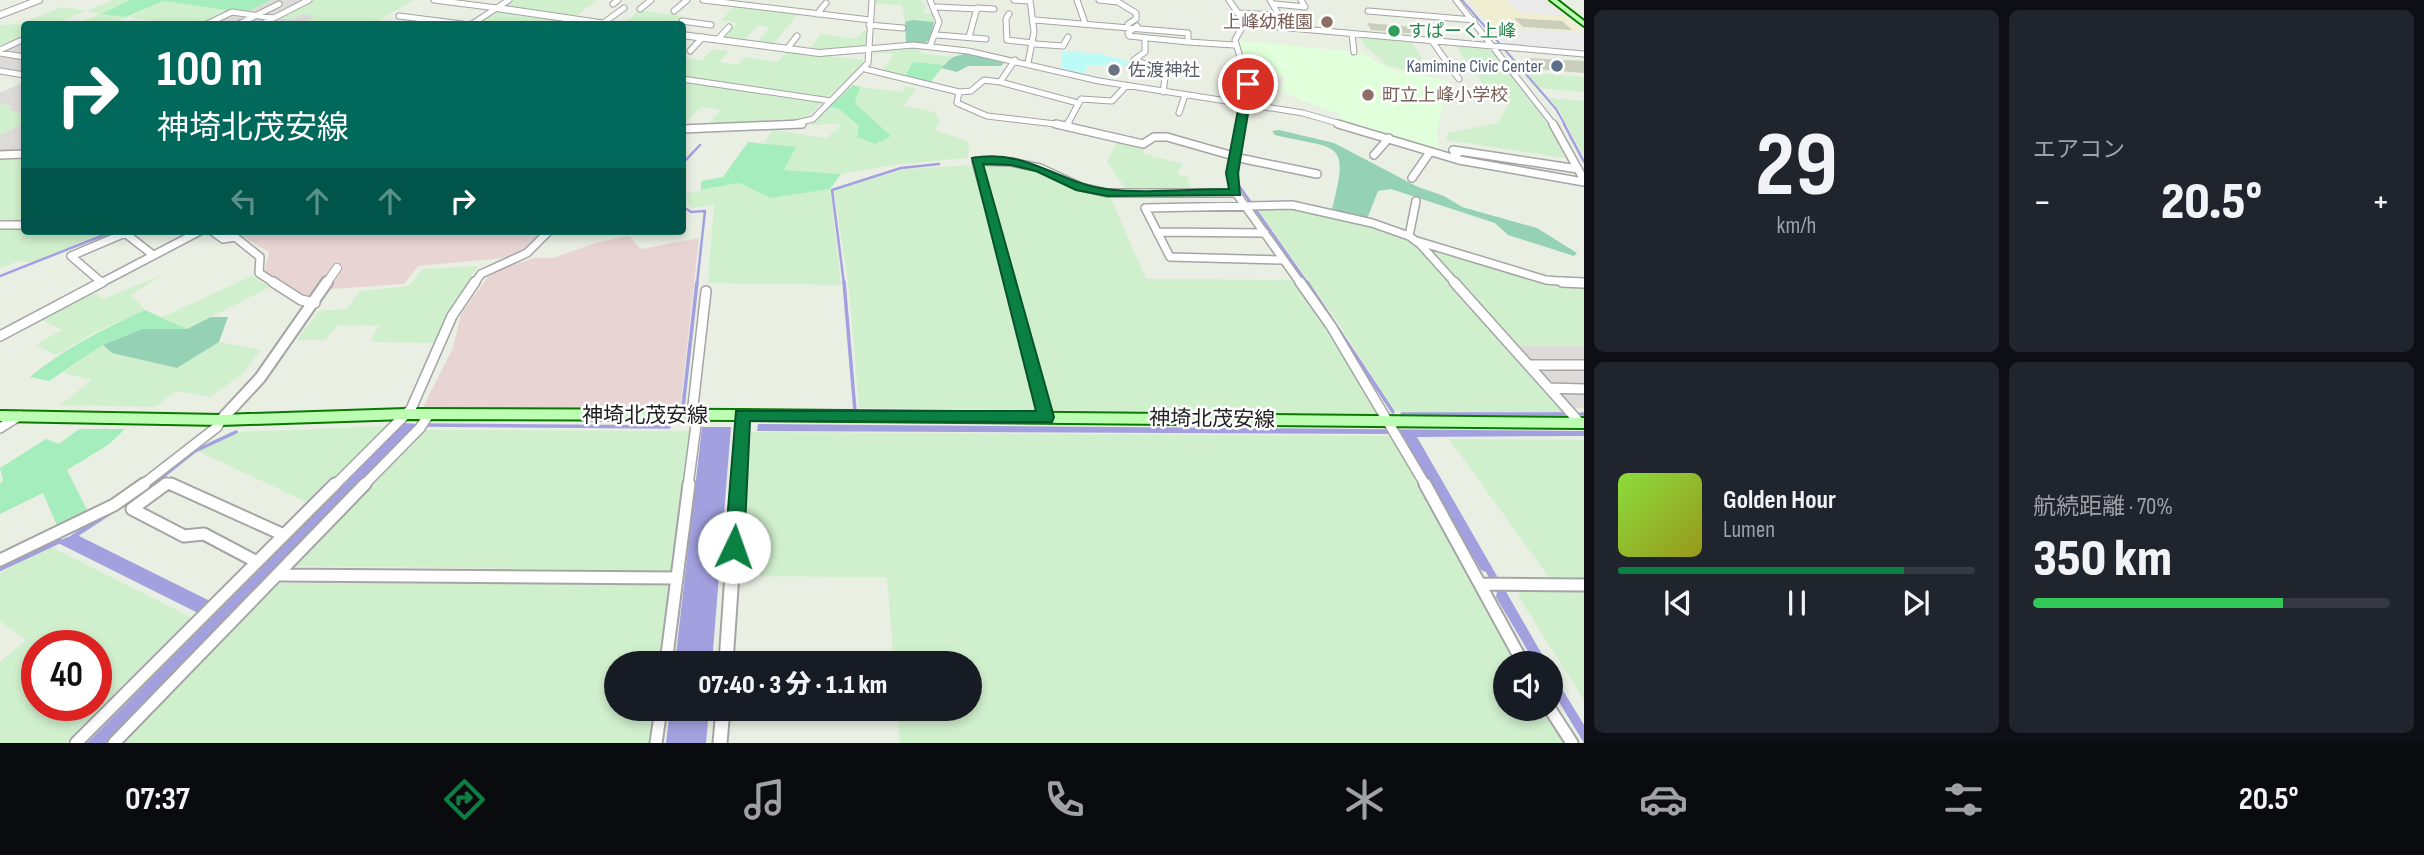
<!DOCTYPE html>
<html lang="ja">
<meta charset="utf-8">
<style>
:root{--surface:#171b24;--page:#20242c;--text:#f1f3f6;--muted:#9ea1a6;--line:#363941;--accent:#0b8043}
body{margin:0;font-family:"Sofia Sans Condensed","Noto Sans JP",sans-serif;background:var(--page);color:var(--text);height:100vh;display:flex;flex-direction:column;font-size:26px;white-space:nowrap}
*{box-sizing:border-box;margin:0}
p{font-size:23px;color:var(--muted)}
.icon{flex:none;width:38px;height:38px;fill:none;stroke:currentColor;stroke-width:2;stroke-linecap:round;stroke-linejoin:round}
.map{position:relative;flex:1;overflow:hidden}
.side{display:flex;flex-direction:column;gap:10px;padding:10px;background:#0d0f14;width:840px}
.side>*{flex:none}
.hud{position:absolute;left:21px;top:21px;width:665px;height:214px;border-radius:7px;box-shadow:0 4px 10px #0003;background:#00695c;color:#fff;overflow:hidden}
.fabs{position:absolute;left:1493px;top:651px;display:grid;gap:14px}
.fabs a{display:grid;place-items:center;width:70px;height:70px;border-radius:50%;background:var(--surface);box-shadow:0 4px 10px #0003;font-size:35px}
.speed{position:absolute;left:21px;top:630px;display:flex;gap:14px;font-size:35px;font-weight:700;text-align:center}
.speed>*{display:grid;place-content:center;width:91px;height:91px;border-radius:50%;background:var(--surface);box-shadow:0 4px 10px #0003;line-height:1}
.speed .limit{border:10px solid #d22;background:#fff;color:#111}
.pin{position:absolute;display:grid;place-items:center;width:60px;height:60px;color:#fff;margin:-30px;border:4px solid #fff;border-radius:50%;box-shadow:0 2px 7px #0007}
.me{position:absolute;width:77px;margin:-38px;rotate:3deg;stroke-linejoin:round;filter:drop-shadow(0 0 5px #0008)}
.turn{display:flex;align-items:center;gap:24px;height:147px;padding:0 21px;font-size:32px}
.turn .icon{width:91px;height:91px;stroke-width:2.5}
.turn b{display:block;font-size:49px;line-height:60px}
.lanes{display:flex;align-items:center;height:66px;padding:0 21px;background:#0003;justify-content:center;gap:35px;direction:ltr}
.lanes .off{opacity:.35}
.big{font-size:52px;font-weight:800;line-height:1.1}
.side .widget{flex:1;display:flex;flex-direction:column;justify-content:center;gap:10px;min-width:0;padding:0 24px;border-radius:10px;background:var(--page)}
.side .dial{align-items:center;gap:0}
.dial b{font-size:91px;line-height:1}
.song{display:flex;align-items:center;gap:21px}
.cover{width:84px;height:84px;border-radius:10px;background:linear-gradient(135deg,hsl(90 70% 55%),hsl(60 70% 35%))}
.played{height:7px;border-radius:4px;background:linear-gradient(90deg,var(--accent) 80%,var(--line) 80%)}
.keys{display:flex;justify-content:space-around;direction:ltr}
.heat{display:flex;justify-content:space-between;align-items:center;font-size:38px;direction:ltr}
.charge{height:10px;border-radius:5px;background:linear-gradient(90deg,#34c759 70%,var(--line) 0)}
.side .tiles{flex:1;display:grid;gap:10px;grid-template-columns:repeat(2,1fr)}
.trip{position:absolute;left:604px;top:651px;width:378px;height:70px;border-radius:35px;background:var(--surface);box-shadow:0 4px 10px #0003;font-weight:800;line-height:70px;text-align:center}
.menu{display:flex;height:112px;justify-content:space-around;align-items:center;background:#090b0e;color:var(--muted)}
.menu .icon{width:49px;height:49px}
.menu .active{color:var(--accent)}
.menu b{font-size:32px;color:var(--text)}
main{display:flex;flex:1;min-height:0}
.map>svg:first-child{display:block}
.residential{fill:#dcdbda}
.commercial{fill:#f1edd1}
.industrial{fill:#e9d4d4}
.education{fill:#e2ffdc}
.farmland{fill:#d0efcd;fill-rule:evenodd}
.grass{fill:#a5edbd}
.forest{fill:#95d1b4}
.park{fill:#bdfcf6}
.parking{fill:#eaeaea}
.water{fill:#a3a0e0}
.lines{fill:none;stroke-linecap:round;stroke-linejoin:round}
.stream-far3{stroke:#a3a0e0;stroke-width:2}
.stream-far2{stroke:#a3a0e0;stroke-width:2.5}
.stream-far1{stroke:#a3a0e0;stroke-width:3.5}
.stream{stroke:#a3a0e0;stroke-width:4.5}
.building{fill:#cacfbc}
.minor-far3-casing{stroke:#a5a5a5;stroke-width:7}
.minor-far2-casing{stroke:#a5a5a5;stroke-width:10}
.minor-far1-casing{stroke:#a5a5a5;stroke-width:12}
.minor-casing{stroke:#a5a5a5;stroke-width:15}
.tertiary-far3-casing{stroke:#a5a5a5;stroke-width:8}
.tertiary-far2-casing{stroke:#a5a5a5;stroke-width:10}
.tertiary-far1-casing{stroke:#a5a5a5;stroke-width:14}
.tertiary-casing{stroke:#a5a5a5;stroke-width:17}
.secondary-casing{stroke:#097900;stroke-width:4}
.minor-far3{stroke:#fff;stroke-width:5}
.minor-far2{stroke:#fff;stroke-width:7}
.minor-far1{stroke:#fff;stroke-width:9}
.minor{stroke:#fff;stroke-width:11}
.tertiary-far3{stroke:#fff;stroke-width:6}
.tertiary-far2{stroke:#fff;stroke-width:8}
.tertiary-far1{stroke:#fff;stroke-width:10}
.tertiary{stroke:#fff;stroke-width:13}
.secondary{fill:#bdfdb3;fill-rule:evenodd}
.route{fill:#0b8043;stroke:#07532c;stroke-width:2}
.education-dot{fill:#8d6e63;stroke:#fff;stroke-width:2.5}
.leisure-dot{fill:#2e9e5b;stroke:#fff;stroke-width:2.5}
.service-dot{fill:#5c6f8a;stroke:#fff;stroke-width:2.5}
.worship-dot{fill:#6b7280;stroke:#fff;stroke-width:2.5}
.labels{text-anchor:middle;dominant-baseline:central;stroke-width:5;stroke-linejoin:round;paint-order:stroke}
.far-education-label{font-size:18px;fill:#785e54;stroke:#fff;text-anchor:end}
.far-leisure-label{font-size:18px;fill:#27864d;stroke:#fff;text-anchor:start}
.far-service-label{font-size:18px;fill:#4e5e75;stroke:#fff;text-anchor:end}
.far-worship-label{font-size:18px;fill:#5b616d;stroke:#fff;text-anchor:start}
.street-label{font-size:21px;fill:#1e1e1e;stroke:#fff}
</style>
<main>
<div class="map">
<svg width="1584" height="743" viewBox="0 0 1584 743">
<rect width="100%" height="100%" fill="#e9efe3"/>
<path class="residential" d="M271,0H311L291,20L302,14L317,16L307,22L314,23L204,24L233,11L245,13Z
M24,37V78L0,73V48Z
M24,82V114L7,110L13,107L0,104V93Z
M24,123V149L0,151V135Z
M1505,346H1584V408H1560Z"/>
<path class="commercial" d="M1469,0H1548L1584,33L1490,26Z"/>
<path class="industrial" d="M219,231H544L527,249L512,257L418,266L404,284L316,290L310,298L264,272L269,252L238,234L225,236Z
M629,236L641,249L699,238L680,410L423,407L453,348L461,314L487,278L498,270L534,258H553L595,243Z"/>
<path class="education" d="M1238,40L1363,53L1389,69L1449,81L1437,131L1440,152L1338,120L1340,114L1302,101L1281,89L1285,76L1248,72L1237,45Z"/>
<path class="farmland" d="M112,0H130L103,14L126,17L110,24H75L100,14L86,11L55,24H24V37L0,48V25L20,24L62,7L86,11Z
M311,0H414L373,24L305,22L316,16L302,14L291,20L277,18Z
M512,0H597L573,18L499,8Z
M875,0H921L927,7L923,13H932L934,22H905L902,5L875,4Z
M164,1L233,11L204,24H149L156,21L129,17Z
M736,5L799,13L772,45L757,43L770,27L758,25L743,41L722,39L737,23L721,20Z
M640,10L683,16L674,24H623Z
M496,11L571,21L566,24H475Z
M863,31H867L865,48L809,50L821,34L857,39Z
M1360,37L1411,41L1432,76L1388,66L1366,47Z
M908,46L925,47L920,53L953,57L944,65L913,62L905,76L881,72L894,54L870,52Z
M1456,46L1494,50L1542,109L1565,158L1446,140L1448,133L1498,123L1507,106L1491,88L1483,84Z
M713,49L729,51L719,62L738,65L745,57L778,62L787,51L863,60L862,66L825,99L683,78L682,58L702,60Z
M1526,72L1584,77V92L1539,88Z
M682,80L824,101L803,120L708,125L720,110L701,107L683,125Z
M907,86L916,89L903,106L934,112L940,120L935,130L969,142L968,158L899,164L841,174L784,170L765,142L773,130L827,138L842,124L810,125L829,107L839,109L859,126L891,136L855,103L860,87L901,92Z
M1549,98L1584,101V156L1558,109Z
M0,104L14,107L8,110L24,114V123L0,135Z
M1118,141L1143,146L1144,154L1183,164L1177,174L1188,177L1190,189L1127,191L1107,161Z
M24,159V223H0V160Z
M1007,163L1039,170L1075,189L1110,196L1146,279L1293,280L1330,331L1378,414L859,408L849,288L834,191L906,169Z
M739,183L771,198L830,189L841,285L708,283L714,205L691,208L685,194Z
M1296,207L1372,227L1418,245L1448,250L1551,285L1584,287V346H1506L1564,412L1404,413L1393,409L1339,324L1257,208Z
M0,227L24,228V231H108L32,262L19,261L0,268Z
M478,266L445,319L435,343L370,342L379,326L338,325L325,340H297L319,311L347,309L360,291L409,286L423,269Z
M162,275L131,295L145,310L93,333L56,355L36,345L62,330L38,318L90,290L103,299Z
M252,276L270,287L187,329L162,317Z
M219,342L261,350L241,375L210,397L176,391L155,407L60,405L92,380L63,373L103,345L112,353L177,368Z
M388,426L311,504L198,451L239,432Z
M425,430L690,431L671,571L294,566Z
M751,432L1393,436L1515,663H1505V709H1543L1564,743H900L897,709H970V663H894L887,577L741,576Z
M1449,439L1584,440V580H1551Z
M50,546L192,618L66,743H0V662L26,640L0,621V573ZM37,646H96V705H37Z
M278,583L671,584L660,663H616V709H654L649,743H123Z
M1518,588L1584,589V700L1520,599Z"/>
<path class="grass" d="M130,0H271L245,13L164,1L126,17L101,14Z
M913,62L944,65L930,83L905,76Z
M853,85L860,87L855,103L891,136L875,144L857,137L859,126L839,109L829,107Z
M748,142L796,147L784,170L841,174L830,189L771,198L739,183L701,190V181L723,177Z
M145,310L187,329H142L103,345L49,381L30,377C65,348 103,329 145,310Z
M79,429H125L108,445L67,470L87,510L57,525L43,493L0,514V484L3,480L0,468L46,439L59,444Z"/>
<path class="forest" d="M913,20L934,22L931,37L925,44L906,42L905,22Z
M968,53L1007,60L1001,66H968L957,72L941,68L953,57Z
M1279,130L1334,143L1418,187L1444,196L1462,207L1537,228L1577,253L1574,256L1508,235L1495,223L1391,189L1378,191L1367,219L1332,209C1350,139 1339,150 1275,135L1272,131Z
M211,317H228L219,342L177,368L112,353L103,345L142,329H187Z"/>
<path class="park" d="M1062,51L1101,54L1133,63V66L1088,65L1085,73L1061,71Z"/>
<path class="parking" d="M1505,0H1545L1565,16L1520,13Z
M1490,26L1584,33V52L1506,45Z"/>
<path class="water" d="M405,423L419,424L106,743H87Z
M758,424L1584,431V436L1417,437L1547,663H1535L1496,597L1497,592L1486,572L1481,570L1401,434L757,431Z
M702,427H731L712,663H675Z
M75,534L210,601L198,613L56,542Z
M1550,669L1584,725V743L1551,689Z
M670,709H709L706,743H666Z"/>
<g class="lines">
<path class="stream-far3" d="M1462,0L1556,109L1565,125"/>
<path class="stream-far2" d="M1564,124L1584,162
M1241,147L1237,183L1308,284
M0,151H12
M682,164L700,145
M682,197L685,208L691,212L705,211L697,284
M0,276L114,231
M844,284L832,190L901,168L939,164"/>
<path class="stream-far1" d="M844,282L855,411
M1307,282L1393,412
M683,407L697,282
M1402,414H1564
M1581,414H1584
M425,425L669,427
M151,486L195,451L236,432"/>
<path class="stream" d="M74,536L154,484
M0,569L60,541"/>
</g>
<path class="building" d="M1514,18L1562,21L1572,30L1523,27Z
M1367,23L1413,27L1418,34L1371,30Z
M1527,58L1584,61V73L1536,69Z"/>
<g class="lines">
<defs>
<path id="minor-far3" d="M434,0L497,8
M703,0L870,20
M930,0L939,22L930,46
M1014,0L1030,1
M1077,0L1085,23
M1099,0L1118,2L1136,13V19L1128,24
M1229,0L1240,16
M1456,0L1554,125
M613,4L618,0
M1275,4L1305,7L1301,0
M937,7L977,9
M640,9L651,0
M674,11L687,0
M1368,11L1474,20
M1237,13L1279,15L1270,0
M817,14L826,3
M1009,14L1006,19L1007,40L1034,43
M399,16L462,24
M1035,20L1188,33V42L1234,45
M682,21L711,25
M207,24L232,12L274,18
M239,24L279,4
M262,24L309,0
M472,24L509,0
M602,24L624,8
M1244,24L1584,54
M869,25L903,28
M1137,26L1128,33L1129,36L1188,42
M1352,34L1354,52
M937,35L986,39
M969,37L977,8L994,9
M718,39L729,27
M1432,41L1459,79
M1035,44L1063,46L1068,37
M787,49L797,36
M867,49L913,45L968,51L1099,81L1303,113L1344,125
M0,50L24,39
M690,51L703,37
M0,53L24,57
M1134,60L1166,71L1163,92
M1134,60L1145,52V39
M1028,63L1034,32L1030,0
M865,69L959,92L971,91L984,80L1000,82L1015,60
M0,71L24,75
M1166,71L1175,63
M682,79L831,101
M1000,82L1078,103
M959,92L957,103L987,116L1064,125
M1179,113L1185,95
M788,125L813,119L868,63L872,0
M1067,125L1081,99L1112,101L1126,86
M1240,125L1248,84L1235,40L1244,24"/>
<path id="minor-far2" d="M1056,124L1143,144L1154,137H1167L1244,159L1317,174
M1240,124L1233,166L1236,193L1301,284
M1338,124L1459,160L1584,182
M1553,124L1584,180
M1067,126L1068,124
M682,129L802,124
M0,155L24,154
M1374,155L1389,138
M1459,160L1453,150L1578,169
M1412,178L1430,152
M0,225H24
M212,231L223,239L235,237L260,257L259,273L276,284
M1157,232L1265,233
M125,233L153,255
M1409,236L1416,201
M1417,241L1546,280L1584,283
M1284,260L1170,257L1145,208L1292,205L1372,223L1409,236L1420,244L1456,284
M100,281L71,256L130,231
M99,284L200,231
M474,284L481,274L527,253L549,231
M1010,284L976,161L1011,162L1040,168L1081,187L1107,193H1236"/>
<path id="minor-far1" d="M273,282L301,300L315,303
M1009,282L1046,417
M1300,282L1331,326L1426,486
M1454,282L1580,423
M1562,282L1584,283
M0,336L102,282
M1528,365H1584
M1549,388L1584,389
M0,428L19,416
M141,486L217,427L221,420
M164,486L168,483L175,486
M334,486L411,409L452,316L475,282
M363,486L420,428L429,414
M688,486L696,425L693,406L706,291"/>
<path id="minor" d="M166,484L132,509L184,536L204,534L257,562
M171,484L284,535
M1425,484L1523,663
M0,560L114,505L144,484
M280,575L676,578
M1481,584L1584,585
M666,663L689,484
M1550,709L1572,743
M76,743L335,484
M114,743L365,484
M656,743L661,709"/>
<path id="tertiary-far3" d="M497,8L606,24
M0,15L39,0
M682,35L819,53L867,49"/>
<path id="tertiary-far2" d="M326,284L337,268"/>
<path id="tertiary-far1" d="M221,420L260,378L327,282
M737,486L742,415"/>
<path id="tertiary" d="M726,663L738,484
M720,743L723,709"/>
<path id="secondary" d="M1550,0H1557L1584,21V26Z
M406,409L742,410L1584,418V428L742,420L406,419L221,425L0,421V411L221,415Z"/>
</defs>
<use href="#minor-far3" class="minor-far3-casing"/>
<use href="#minor-far2" class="minor-far2-casing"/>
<use href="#minor-far1" class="minor-far1-casing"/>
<use href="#minor" class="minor-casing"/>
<use href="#tertiary-far3" class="tertiary-far3-casing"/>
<use href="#tertiary-far2" class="tertiary-far2-casing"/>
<use href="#tertiary-far1" class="tertiary-far1-casing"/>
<use href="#tertiary" class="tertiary-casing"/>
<use href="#secondary" class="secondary-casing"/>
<use href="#minor-far3" class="minor-far3"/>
<use href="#minor-far2" class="minor-far2"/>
<use href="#minor-far1" class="minor-far1"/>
<use href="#minor" class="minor"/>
<use href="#tertiary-far3" class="tertiary-far3"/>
<use href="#tertiary-far2" class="tertiary-far2"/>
<use href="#tertiary-far1" class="tertiary-far1"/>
<use href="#tertiary" class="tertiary"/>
<use href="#secondary" class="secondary"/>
</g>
<path class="route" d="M1248,81L1253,84L1238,173L1240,195L1107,196L1076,190L1036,171L1011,165L983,164L1054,417L1052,422L750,421L744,547L741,553H727L725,547L736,411H1036L972,158C1026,148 1059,183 1106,189C1145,194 1189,189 1229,189L1226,173L1243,84Z"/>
<g class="education-dot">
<circle cx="1327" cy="22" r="7"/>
<circle cx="1368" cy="95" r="7"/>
</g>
<circle class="leisure-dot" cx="1394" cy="31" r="7"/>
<circle class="service-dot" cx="1557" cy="66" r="7"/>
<circle class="worship-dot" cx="1114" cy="70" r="7"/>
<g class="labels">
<g class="far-education-label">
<text x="1313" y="22">上峰幼稚園</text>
<text x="1382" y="95" text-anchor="start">町立上峰小学校</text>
</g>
<g class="far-leisure-label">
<text x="1408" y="31">すぱーく上峰</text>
</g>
<g class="far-service-label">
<text x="1543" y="66">Kamimine Civic Center</text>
</g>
<g class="far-worship-label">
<text x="1128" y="70">佐渡神社</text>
</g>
<g class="street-label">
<text x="645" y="415">神埼北茂安線</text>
<text transform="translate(1212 419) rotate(1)">神埼北茂安線</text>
</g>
</g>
</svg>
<div class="fabs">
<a><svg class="icon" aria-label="sound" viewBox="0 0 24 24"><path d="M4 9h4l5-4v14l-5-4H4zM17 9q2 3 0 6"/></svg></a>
</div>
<div class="speed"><div class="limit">40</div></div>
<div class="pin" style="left:1248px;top:84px;background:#d93025"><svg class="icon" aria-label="arrive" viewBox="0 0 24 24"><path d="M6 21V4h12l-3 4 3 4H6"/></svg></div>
<svg class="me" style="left:734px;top:547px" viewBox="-20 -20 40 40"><circle r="19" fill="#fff"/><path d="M0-13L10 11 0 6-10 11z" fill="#0b8043"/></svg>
<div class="trip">07:40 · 3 分 · 1.1 km</div>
<div class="hud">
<div class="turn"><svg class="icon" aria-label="right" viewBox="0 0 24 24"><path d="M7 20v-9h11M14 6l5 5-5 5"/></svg><div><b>100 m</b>神埼北茂安線</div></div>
<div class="lanes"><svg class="icon off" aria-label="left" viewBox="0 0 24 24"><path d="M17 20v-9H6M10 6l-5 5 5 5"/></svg><svg class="icon off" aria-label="ahead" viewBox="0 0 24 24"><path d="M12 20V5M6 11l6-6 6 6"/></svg><svg class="icon off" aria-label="ahead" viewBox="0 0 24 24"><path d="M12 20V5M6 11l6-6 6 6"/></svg><svg class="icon" aria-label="right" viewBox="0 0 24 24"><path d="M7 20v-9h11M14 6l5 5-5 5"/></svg></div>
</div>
</div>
<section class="side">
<div class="tiles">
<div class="widget dial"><b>29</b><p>km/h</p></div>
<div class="widget"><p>エアコン</p>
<div class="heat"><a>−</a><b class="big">20.5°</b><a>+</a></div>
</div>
<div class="widget">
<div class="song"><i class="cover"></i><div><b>Golden Hour</b><p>Lumen</p></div></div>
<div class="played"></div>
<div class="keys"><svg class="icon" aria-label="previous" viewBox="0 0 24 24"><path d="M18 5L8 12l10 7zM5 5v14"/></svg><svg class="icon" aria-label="pause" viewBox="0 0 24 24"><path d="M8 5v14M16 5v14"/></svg><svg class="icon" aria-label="next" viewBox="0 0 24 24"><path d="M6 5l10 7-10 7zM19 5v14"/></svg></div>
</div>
<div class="widget"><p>航続距離 · 70%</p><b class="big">350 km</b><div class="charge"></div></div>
</div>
</section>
</main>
<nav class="menu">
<b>07:37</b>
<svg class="icon active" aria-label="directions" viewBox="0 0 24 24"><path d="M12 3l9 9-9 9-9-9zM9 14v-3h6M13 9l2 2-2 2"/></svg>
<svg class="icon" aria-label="music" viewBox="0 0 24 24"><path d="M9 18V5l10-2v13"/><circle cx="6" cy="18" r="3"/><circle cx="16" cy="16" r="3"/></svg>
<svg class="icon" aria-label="phone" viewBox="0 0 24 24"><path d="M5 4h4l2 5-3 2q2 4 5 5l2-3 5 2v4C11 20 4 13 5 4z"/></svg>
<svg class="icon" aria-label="climate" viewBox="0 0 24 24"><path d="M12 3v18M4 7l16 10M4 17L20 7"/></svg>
<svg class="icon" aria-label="car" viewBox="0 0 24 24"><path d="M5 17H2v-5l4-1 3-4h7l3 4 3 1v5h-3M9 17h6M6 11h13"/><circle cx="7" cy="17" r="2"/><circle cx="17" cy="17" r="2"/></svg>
<svg class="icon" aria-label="filters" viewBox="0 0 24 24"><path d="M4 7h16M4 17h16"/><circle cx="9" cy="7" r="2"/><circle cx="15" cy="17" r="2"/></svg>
<b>20.5°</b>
</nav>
